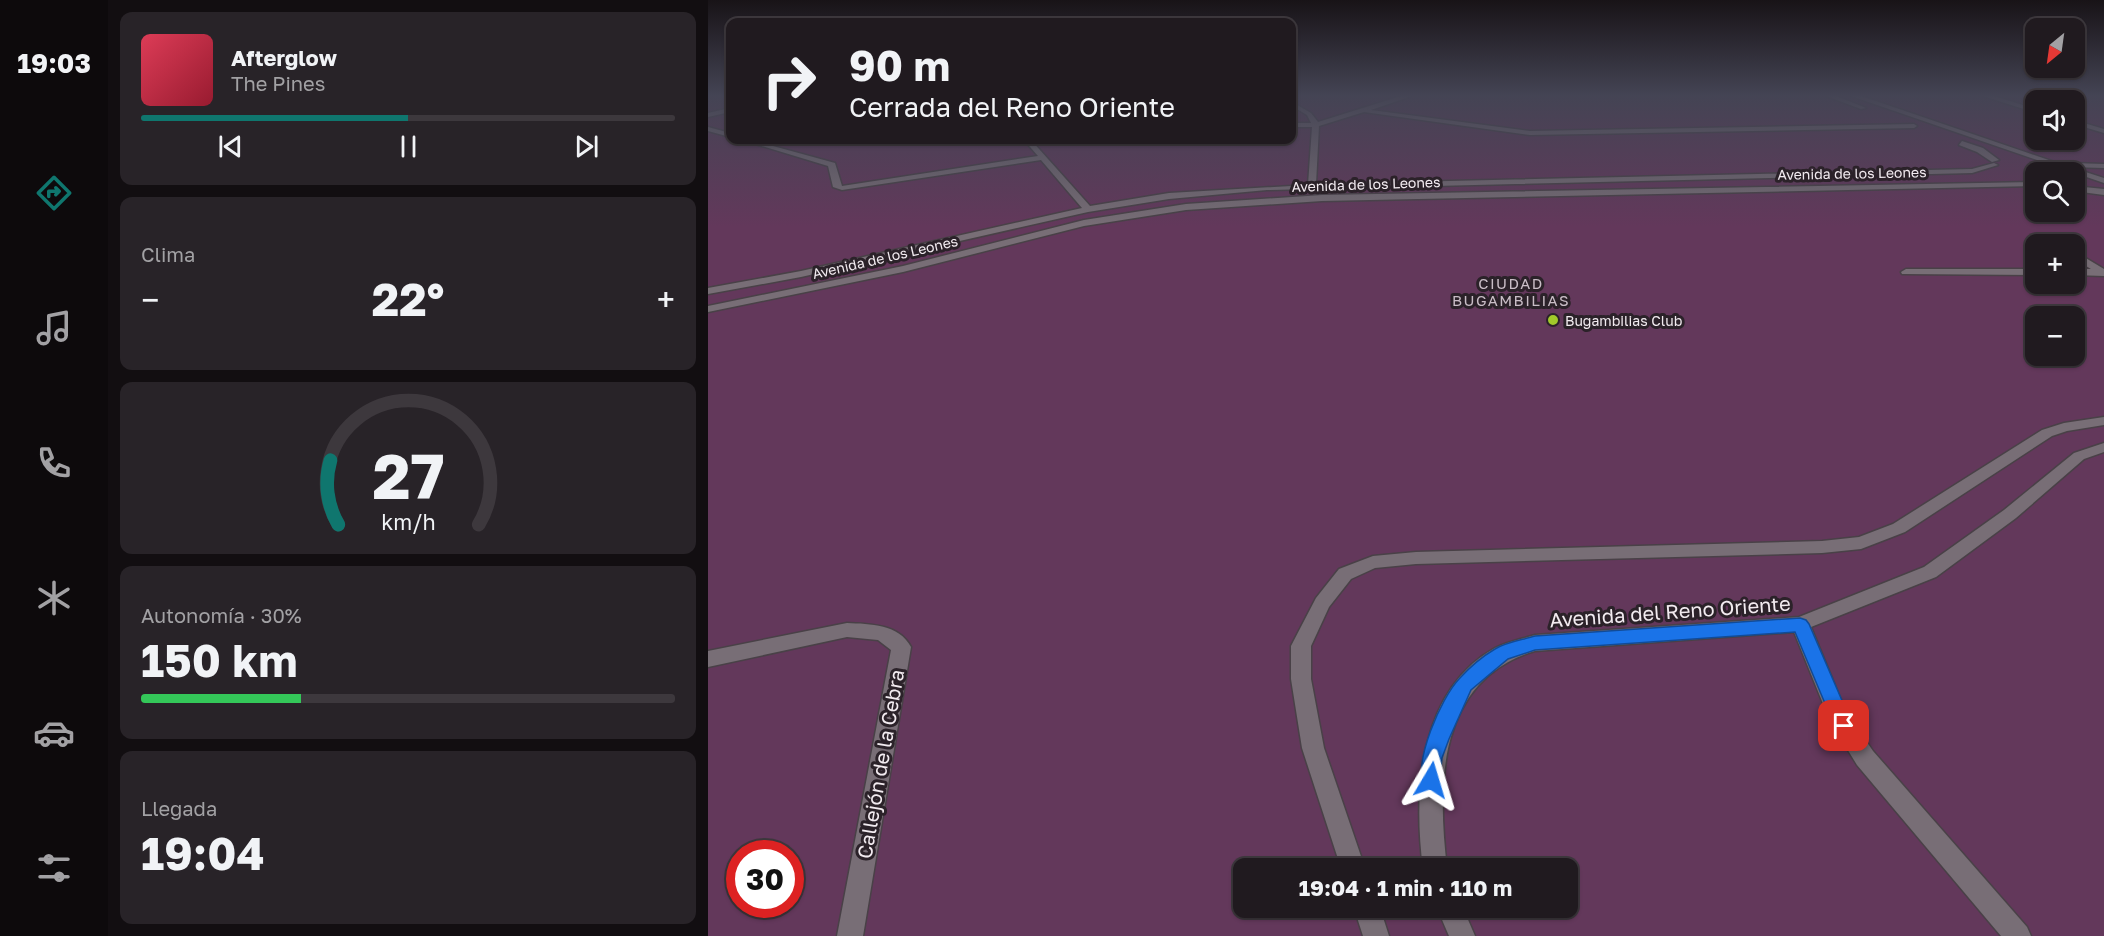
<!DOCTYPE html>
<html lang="es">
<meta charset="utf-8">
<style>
:root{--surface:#201a1f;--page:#282328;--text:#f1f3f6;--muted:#a2a1a4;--line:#3d383d;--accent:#0f766e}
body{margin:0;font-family:"Golos Text",sans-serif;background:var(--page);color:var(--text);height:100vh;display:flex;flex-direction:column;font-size:22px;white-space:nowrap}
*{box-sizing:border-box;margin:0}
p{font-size:20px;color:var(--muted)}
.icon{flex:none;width:33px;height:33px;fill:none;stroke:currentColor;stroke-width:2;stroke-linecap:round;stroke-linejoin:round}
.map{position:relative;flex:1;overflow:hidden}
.drawer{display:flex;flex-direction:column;gap:12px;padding:12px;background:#120e11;width:600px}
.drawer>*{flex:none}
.guide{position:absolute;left:18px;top:18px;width:570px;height:126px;border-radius:12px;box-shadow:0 2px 4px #0004,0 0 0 2px var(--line);background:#201a1f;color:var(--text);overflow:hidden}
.needle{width:39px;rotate:209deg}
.tools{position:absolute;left:1317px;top:18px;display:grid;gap:12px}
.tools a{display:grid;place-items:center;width:60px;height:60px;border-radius:12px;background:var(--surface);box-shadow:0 2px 4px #0004,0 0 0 2px var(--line);font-size:30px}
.speed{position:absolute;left:18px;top:840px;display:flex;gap:12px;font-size:30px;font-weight:700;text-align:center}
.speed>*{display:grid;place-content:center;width:78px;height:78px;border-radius:50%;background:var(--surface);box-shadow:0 2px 4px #0004,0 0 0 2px var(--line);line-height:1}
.speed .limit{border:9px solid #d22;background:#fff;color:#111}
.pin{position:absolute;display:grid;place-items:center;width:51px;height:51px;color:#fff;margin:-26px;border-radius:12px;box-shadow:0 3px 9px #0006}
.me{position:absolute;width:66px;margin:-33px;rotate:7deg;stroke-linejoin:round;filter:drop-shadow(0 0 4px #0008)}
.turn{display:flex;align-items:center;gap:21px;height:126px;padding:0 24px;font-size:27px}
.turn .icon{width:78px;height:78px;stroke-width:2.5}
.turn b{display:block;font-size:42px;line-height:51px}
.big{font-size:45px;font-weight:700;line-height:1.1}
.drawer .card{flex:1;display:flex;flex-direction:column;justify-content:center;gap:9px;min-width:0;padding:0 21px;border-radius:12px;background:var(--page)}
.drawer .dial{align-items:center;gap:0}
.dial svg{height:156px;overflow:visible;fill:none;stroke:var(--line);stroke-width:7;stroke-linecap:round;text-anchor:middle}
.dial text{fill:var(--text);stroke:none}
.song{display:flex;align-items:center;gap:18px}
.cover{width:72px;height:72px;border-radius:9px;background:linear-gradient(135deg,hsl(350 70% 55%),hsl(350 70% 35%))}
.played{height:6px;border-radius:3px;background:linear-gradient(90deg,var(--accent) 50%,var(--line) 50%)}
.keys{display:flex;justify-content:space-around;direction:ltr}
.heat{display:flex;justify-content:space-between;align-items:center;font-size:33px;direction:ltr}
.charge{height:9px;border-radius:4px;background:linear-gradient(90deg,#34c759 30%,var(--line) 0)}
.trip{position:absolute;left:525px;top:858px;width:345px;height:60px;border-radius:12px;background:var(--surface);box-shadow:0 2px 4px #0004,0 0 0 2px var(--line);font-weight:700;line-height:60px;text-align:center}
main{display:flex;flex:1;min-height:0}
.tabs{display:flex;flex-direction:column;width:108px;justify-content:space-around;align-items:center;background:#0d0a0c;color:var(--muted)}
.tabs .icon{width:42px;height:42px}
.tabs .selected{color:var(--accent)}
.tabs b{font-size:27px;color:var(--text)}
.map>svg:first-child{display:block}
.green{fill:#63385b;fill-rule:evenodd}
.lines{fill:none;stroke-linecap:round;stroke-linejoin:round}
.street-casing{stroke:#494147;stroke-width:3}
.street{fill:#786e76;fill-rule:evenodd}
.route{fill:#1a73e8;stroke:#114b97;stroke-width:1.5}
.poi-dot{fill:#a1c92a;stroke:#2b2229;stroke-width:2}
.labels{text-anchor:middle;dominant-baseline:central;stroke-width:6;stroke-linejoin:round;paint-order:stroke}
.far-street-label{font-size:14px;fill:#f2ebf0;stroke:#2b2229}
.far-poi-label{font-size:14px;fill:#f2ebf0;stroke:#2b2229;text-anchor:start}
.far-neighbourhood-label{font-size:15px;letter-spacing:1.5px;fill:#c9bdc6;stroke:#2b2229}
.near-street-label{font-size:20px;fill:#f2ebf0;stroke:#2b2229}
</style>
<main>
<nav class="tabs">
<b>19:03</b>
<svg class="icon selected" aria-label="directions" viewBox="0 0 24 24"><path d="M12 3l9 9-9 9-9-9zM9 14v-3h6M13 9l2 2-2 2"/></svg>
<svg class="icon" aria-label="music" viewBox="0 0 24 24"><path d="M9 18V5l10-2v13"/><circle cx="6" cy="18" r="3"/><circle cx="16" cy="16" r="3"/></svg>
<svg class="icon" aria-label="phone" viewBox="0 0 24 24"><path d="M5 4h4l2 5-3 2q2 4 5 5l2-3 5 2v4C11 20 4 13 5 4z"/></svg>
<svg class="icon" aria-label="climate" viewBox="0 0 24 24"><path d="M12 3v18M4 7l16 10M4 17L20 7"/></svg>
<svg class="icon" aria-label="car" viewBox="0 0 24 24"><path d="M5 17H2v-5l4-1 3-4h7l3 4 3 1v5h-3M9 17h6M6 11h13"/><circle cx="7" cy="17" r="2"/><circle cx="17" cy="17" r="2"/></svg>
<svg class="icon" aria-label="filters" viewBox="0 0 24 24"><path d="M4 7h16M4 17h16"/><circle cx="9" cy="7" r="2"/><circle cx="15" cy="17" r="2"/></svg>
</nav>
<section class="drawer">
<div class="card">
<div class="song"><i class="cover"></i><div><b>Afterglow</b><p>The Pines</p></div></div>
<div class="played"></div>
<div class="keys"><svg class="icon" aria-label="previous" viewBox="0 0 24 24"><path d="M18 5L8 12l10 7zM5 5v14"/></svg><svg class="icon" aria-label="pause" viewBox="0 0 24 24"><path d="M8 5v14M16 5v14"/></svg><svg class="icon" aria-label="next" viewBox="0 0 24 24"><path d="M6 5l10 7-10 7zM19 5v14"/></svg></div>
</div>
<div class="card"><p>Clima</p>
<div class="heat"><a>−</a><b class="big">22°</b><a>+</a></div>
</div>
<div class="card dial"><svg viewBox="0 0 100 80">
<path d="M14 69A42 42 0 1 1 86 69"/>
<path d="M14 69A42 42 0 0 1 10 36" stroke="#0f766e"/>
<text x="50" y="56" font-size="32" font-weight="700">27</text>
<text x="50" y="72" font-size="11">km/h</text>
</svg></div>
<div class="card"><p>Autonomía · 30%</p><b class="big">150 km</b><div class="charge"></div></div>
<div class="card"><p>Llegada</p><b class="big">19:04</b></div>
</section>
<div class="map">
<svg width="1396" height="936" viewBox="0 0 1396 936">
<rect width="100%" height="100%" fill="#2b2229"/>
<path class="green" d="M0,96H22V140H584V96H1396V936H0ZM1328,100H1366V140H1328ZM1328,172H1366V212H1328ZM1328,244H1366V284H1328ZM1328,316H1366V356H1328ZM32,854H82V904H32ZM536,868H860V908H536Z"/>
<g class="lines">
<defs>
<path id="street" d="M693,96H704L663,110L822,131L1206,124L1209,126L1206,128L822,135L656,112L611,126L608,184L1264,169L1286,163L1290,165L1264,173L559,190L461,199L380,212L93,277L0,294V288L93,271L374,208L333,160L134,190L125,187L120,166L34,140H43L127,163L134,186L330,156L316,140H323L382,206L461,193L600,185L604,127H584V123H603L599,115L584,106V102L603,113L610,122Z
M1118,96H1128L1158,108L1153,109Z
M1143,96H1153L1361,167L1364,163L1396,164V168L1362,167L1396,178V183Z
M1275,96H1286L1328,109V113Z
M22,108V112L0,117V113Z
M1366,120L1396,129V133L1366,124Z
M0,127L22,133V137L0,131Z
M1254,141L1275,148L1291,160L1284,162L1269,152L1251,145Z
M1328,182V186L614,201L478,210L376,226L195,272L0,312V306L195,266L376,220L478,204L614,195Z
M1366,186L1396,189V195L1366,191Z
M1366,251L1396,269V276L1366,275V269H1383L1366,259Z
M1198,269H1328V275L1194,274L1193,272Z
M1396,417V425L1359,431L1344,436L1197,532L1153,549L1114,553L708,564L667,568L643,579L621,607L603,646V679L616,748L657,868H633L594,748L583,679V646L608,598L631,569L665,556L708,552L1114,541L1151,537L1185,524L1334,430L1356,423Z
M1396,443V452L1376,459L1308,518L1228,577L1103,627L1137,710L1165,751L1319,927L1323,936H1293L1149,765L1122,721L1086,632L827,651C729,680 729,784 739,868H715C705,792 711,690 787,648C799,642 814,639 827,635L1091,617L1216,567L1296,510L1366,453Z
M139,623C162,624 191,624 203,647L155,936H129L183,650L170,640L139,637L0,667V651Z
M646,908H672L681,936H655Z
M729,908H755L767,936H741Z"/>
</defs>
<use href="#street" class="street-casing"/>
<use href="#street" class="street"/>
</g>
<linearGradient id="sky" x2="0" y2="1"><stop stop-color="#181317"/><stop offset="0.42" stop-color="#444454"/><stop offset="1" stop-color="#444454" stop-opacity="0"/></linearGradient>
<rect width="1396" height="227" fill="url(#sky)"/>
<path class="route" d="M1092,618L1098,620L1101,624L1145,726L1143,732L1136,735L1129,732L1087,632L827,650L800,659L763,690L741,739L734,758L731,787L723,790L716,787C705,762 733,698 751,679C760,669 775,656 787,649C798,642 814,640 827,636Z"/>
<circle class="poi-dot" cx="845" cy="320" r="6"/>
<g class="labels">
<g class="far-street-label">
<text transform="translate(1144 173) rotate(-1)">Avenida de los Leones</text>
<text transform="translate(658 184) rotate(-2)">Avenida de los Leones</text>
<text transform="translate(177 257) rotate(-13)">Avenida de los Leones</text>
</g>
<g class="far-poi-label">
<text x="857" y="320">Bugambilias Club</text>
</g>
<g class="far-neighbourhood-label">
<text x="803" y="283">CIUDAD<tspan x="803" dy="17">BUGAMBILIAS</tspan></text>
</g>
<g class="near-street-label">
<text transform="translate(962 611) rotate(-4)">Avenida del Reno Oriente</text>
<text transform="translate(172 764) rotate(-80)">Callejón de la Cebra</text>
</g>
</g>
</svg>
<div class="tools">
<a><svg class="needle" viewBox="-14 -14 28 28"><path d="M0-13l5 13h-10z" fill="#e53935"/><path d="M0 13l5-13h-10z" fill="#a2a1a4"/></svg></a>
<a><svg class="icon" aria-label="sound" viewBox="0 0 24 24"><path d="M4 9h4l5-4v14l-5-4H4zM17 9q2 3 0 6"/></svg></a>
<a><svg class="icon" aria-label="search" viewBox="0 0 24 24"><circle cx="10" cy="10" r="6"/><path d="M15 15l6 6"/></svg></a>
<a>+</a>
<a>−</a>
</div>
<div class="speed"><div class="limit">30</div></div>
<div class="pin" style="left:1136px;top:726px;background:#d93025"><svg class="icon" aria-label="arrive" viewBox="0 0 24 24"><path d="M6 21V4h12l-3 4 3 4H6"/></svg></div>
<svg class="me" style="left:723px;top:780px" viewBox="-20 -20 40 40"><path d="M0-17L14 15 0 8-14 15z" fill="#1a73e8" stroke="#fff" stroke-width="4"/></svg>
<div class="trip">19:04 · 1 min · 110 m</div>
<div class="guide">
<div class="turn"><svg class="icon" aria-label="right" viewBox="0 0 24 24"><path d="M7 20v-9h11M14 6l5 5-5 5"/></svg><div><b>90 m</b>Cerrada del Reno Oriente</div></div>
</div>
</div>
</main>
